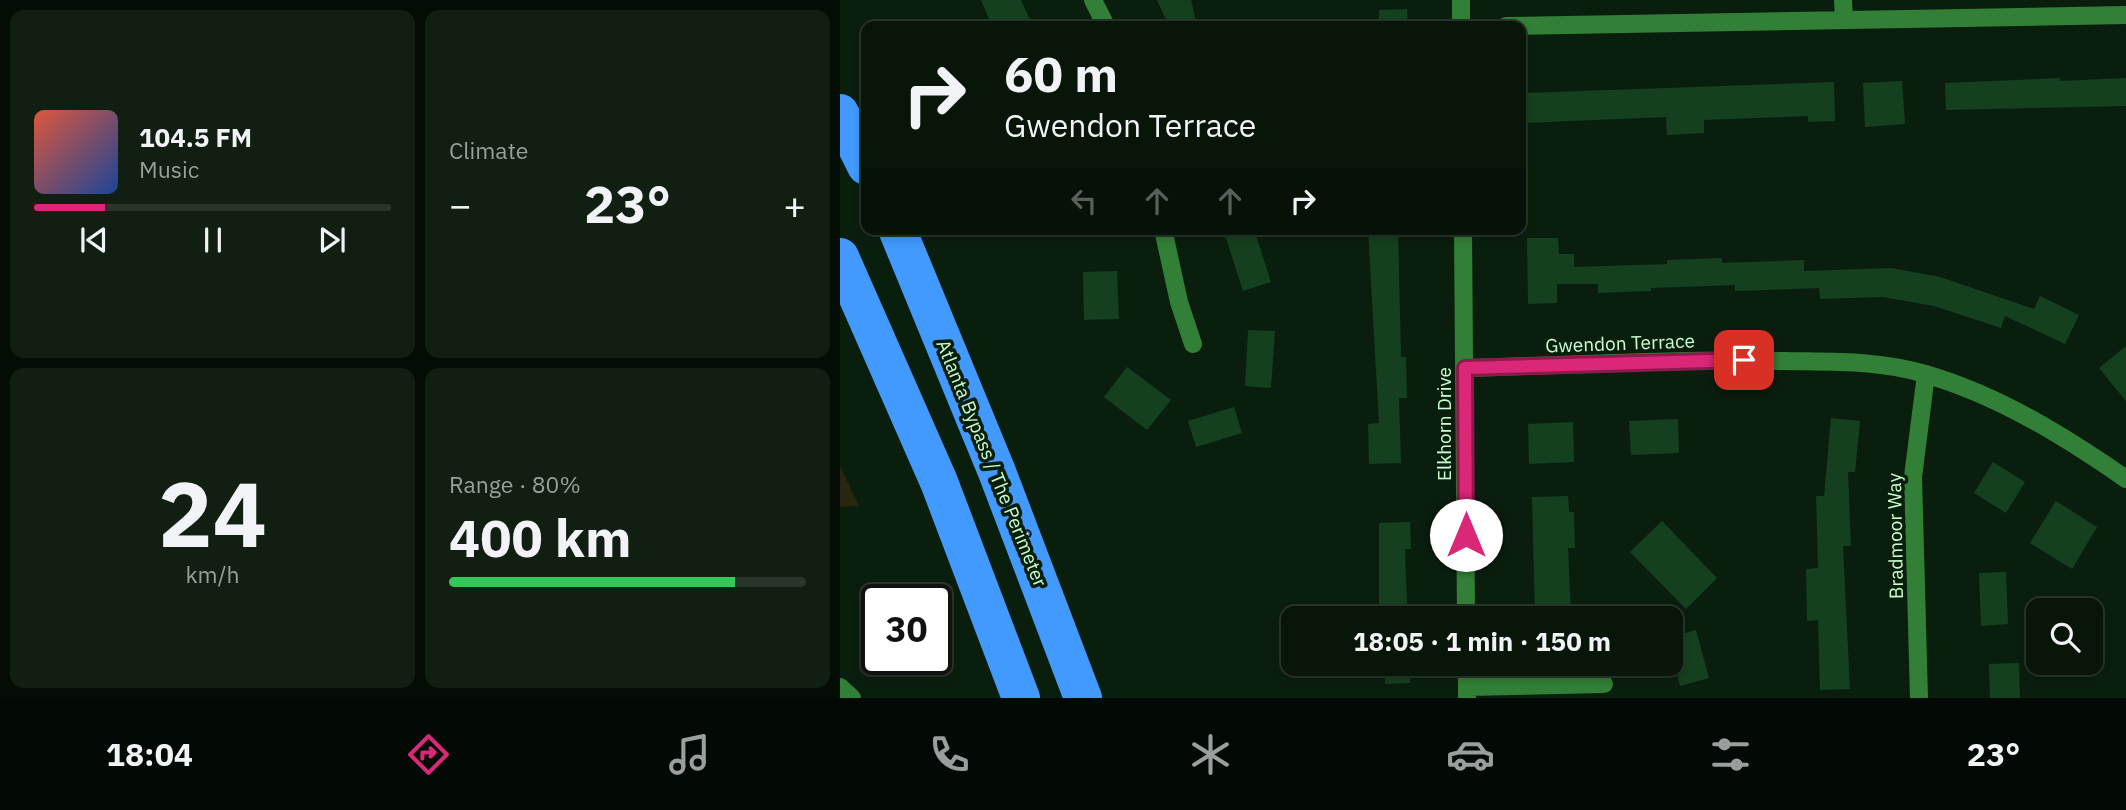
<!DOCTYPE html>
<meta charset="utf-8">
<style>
:root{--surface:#08160a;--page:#111f13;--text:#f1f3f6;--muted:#989f9c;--line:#29352b;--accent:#db2777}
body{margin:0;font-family:"IBM Plex Sans",sans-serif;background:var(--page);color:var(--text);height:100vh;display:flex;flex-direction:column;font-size:26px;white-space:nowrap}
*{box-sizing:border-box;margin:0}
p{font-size:23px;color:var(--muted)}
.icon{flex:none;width:38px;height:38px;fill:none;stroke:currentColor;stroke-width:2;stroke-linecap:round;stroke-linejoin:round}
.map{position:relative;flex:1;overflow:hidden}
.details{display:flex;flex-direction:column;gap:10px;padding:10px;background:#040c06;width:840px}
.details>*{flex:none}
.top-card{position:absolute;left:21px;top:21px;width:665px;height:214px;border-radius:14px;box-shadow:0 4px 10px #0003,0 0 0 2px var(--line);background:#08160a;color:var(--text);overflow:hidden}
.fabs{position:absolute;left:1186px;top:598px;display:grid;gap:14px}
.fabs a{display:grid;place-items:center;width:77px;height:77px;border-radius:14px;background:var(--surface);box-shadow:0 4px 10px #0003,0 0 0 2px var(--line);font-size:35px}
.speed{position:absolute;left:21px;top:584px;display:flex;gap:14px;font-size:35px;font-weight:700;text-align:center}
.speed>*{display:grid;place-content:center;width:91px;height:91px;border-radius:50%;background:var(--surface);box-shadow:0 4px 10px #0003,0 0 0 2px var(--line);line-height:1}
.speed .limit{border:4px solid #111;border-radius:10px;background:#fff;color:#111}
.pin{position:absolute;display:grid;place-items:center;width:60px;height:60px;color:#fff;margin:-30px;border-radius:14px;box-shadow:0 4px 10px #0006}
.me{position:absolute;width:77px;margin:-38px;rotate:0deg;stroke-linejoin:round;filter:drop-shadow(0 0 5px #0008)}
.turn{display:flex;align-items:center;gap:24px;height:147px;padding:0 28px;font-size:32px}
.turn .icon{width:91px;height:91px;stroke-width:2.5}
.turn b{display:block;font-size:49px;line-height:60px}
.lanes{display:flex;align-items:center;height:66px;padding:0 28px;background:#0003;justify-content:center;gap:35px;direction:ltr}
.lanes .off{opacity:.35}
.big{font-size:52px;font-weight:800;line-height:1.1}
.details .card{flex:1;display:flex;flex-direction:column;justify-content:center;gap:10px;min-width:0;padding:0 24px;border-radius:14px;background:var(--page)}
.details .dial{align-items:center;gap:0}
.dial b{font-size:91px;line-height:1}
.song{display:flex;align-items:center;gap:21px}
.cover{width:84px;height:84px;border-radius:10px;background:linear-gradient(135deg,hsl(10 70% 55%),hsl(220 70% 35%))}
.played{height:7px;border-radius:4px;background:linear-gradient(90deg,var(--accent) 20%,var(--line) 20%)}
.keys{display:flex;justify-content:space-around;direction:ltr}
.heat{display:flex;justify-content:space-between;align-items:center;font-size:38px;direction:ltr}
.charge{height:10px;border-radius:5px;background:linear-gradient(90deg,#34c759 80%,var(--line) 0)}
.details .tiles{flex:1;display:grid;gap:10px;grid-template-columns:repeat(2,1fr)}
.trip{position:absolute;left:441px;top:606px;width:402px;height:70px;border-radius:14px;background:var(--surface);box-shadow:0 4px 10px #0003,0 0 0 2px var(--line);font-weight:800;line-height:70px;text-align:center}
.tab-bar{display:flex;height:112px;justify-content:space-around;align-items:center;background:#030904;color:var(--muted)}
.tab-bar .icon{width:49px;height:49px}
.tab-bar .on{color:var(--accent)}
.tab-bar b{font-size:32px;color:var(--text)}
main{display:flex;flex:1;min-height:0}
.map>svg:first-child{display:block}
.green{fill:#28270d}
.building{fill:#15401f}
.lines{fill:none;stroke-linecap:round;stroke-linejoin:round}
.minor{stroke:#328037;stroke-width:18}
.highway{stroke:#429aff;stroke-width:38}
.route-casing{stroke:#8e194d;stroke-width:18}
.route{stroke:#db2777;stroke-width:12}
.labels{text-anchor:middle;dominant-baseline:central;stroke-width:7;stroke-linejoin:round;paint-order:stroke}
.street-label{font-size:19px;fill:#c7ffce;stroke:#0a1e0e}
</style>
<main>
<section class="details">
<div class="tiles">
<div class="card">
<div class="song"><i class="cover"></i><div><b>104.5 FM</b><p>Music</p></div></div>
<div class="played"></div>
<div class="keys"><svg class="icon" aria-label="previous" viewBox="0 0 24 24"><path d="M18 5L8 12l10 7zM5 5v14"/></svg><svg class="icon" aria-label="pause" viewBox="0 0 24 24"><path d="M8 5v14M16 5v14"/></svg><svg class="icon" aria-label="next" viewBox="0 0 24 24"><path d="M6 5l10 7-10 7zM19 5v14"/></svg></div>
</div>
<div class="card"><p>Climate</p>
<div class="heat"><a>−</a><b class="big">23°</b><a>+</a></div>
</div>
<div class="card dial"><b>24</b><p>km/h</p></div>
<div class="card"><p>Range · 80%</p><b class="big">400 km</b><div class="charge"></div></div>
</div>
</section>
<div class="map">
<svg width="1286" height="698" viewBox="0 0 1286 698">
<rect width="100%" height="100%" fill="#0a1e0e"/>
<path class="green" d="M0,466L18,504L19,506L0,507Z"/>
<path class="building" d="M141,0H181L191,22L182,26H152Z
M317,0H351L357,26H329Z
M567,9L568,26H539V10Z
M1220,78V81L1286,78V106L1106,110L1105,83Z
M1062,81L1065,124L1025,127L1023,83Z
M994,82L995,121L968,122V116L864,120V133L827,135L826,117L681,123V93Z
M403,229H414L431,282L403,291L385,235Z
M528,229H558L561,357H566L567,398H559L561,463L529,464L528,424L539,423Z
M687,238H718L719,254H734V267L827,264V260L882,258V263L964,260V271L1051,268L1100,277L1194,309L1200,296L1239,315L1225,344L1165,316L1161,328L1094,306L1043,297L980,299L979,288L895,291V285L811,288V291L758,293V284H717V303L688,304Z
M277,271L279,319L244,320L243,272Z
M408,330L435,331L431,388L405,386Z
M1286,346V401L1259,368Z
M287,367L331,400L307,430L264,397Z
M394,407L402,433L356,447L348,421Z
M991,418L1020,421L1015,472H1008L1011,546H1003L1010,689L980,690L978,620L967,621L966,569L978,568L976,496H984Z
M838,419L839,453L791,455L789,421Z
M733,422L734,462L689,464L688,424Z
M1153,462L1185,482L1166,513L1134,493Z
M728,496L729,512H734L735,548H728L731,615L695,616L692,497Z
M1216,501L1257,527L1232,569L1190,543Z
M822,521L877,578L846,609L790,552Z
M570,522L571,549H565L567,606L539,607V523Z
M1166,572L1168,624L1141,626L1139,573Z
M856,630L869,678L840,686L831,651V637Z
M544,663H570V683L545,684Z
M1179,663L1180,698H1150L1149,664Z"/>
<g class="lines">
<path class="minor" d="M253,0L266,26
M621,0V26
M1003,0L1004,20
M666,26L1286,15
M323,229L339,302L353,344
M623,229L626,618
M625,368C730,365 837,359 943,361C991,362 1038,360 1085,374C1158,395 1224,436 1286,479
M627,663V698
M0,687L12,698
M627,687L764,684
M1079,698L1073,477L1086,374"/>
<path class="highway" d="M0,113L26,166
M57,229L157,472L243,698
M0,257L99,482L181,698"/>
</g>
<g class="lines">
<defs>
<path id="route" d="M626,535L625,368L904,360"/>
</defs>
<use href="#route" class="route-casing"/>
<use href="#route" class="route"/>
</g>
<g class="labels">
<g class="street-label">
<text transform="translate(780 343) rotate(-2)">Gwendon Terrace</text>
<text transform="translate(604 424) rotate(-90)">Elkhorn Drive</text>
<text transform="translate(152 463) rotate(68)">Atlanta Bypass / The Perimeter</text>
<text transform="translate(1055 536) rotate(-91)">Bradmoor Way</text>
</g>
</g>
</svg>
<div class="fabs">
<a><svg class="icon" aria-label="search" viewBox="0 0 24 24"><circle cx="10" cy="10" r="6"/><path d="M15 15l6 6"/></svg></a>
</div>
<div class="speed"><div class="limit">30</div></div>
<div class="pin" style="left:904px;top:360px;background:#d93025"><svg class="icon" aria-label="arrive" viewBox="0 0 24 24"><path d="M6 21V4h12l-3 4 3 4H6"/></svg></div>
<svg class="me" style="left:626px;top:535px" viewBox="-20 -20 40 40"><circle r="19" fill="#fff"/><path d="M0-13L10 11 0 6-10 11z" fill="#db2777"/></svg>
<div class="trip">18:05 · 1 min · 150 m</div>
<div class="top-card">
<div class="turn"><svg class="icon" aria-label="right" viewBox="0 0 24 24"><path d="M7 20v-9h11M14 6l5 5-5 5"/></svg><div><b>60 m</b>Gwendon Terrace</div></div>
<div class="lanes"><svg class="icon off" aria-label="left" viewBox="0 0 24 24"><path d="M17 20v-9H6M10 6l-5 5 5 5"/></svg><svg class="icon off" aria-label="ahead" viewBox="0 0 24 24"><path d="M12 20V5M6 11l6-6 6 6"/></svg><svg class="icon off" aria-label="ahead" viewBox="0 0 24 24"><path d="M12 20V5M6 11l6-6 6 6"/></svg><svg class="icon" aria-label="right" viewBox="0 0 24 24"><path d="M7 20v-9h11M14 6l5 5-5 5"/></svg></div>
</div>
</div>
</main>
<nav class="tab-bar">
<b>18:04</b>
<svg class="icon on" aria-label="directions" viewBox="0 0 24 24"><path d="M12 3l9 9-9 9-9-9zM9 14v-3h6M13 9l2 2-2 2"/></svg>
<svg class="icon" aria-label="music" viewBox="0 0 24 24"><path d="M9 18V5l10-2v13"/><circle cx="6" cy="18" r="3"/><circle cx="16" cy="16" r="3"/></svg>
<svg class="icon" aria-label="phone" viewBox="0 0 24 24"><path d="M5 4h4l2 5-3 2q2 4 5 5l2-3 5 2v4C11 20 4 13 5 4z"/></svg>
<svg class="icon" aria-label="climate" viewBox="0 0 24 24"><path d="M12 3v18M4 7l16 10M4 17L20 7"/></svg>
<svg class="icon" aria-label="car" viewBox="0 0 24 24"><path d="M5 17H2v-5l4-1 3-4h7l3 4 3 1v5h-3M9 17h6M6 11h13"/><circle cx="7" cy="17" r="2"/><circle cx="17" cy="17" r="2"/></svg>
<svg class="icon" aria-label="filters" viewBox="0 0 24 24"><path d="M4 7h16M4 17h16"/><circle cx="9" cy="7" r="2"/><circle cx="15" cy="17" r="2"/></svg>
<b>23°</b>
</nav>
